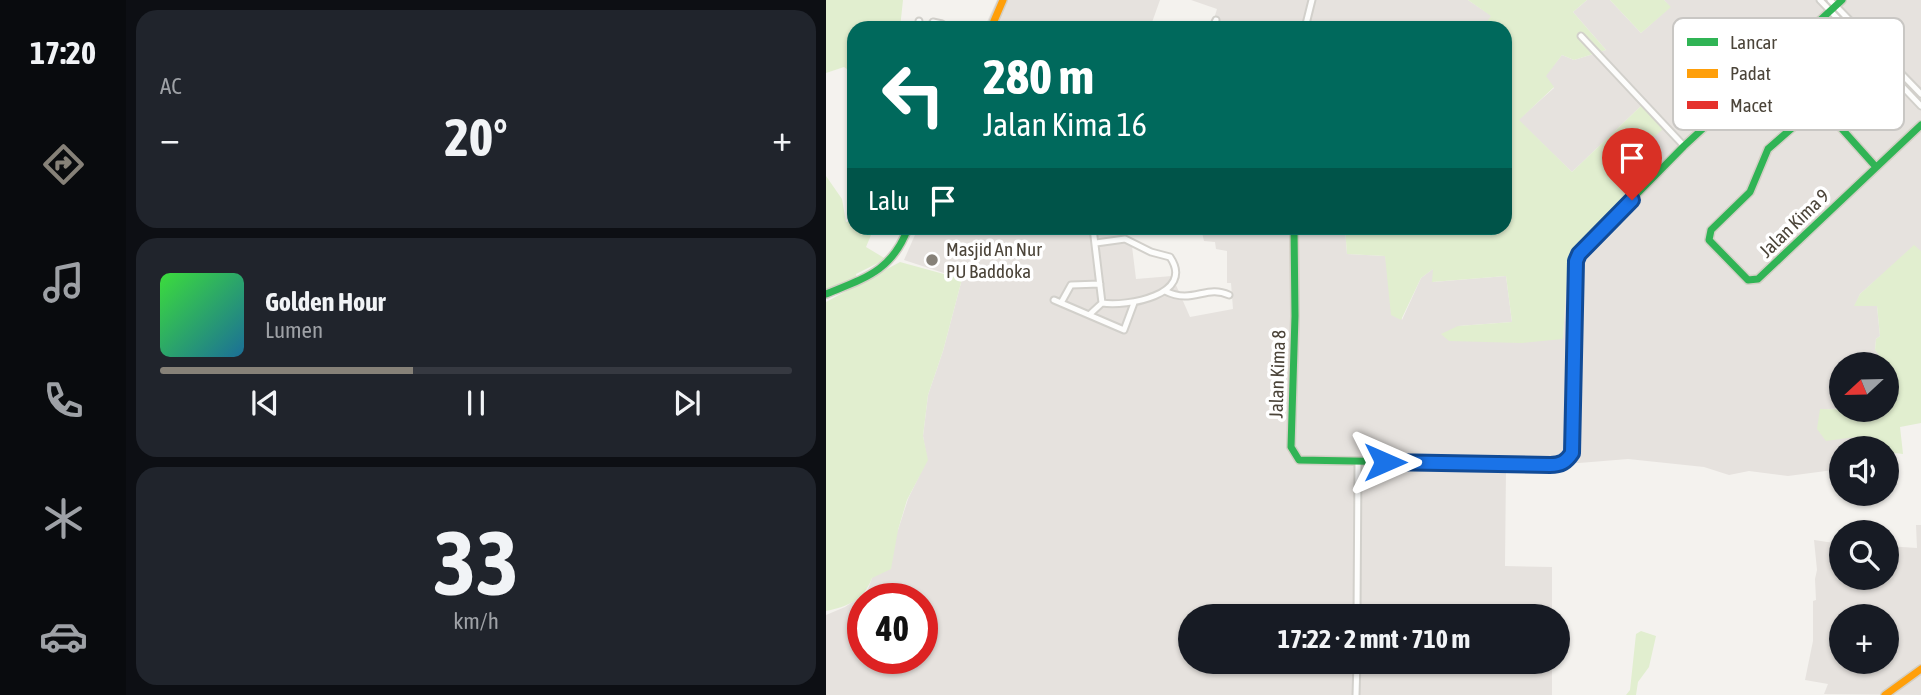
<!DOCTYPE html>
<html lang="id">
<meta charset="utf-8">
<style>
:root{--surface:#171b24;--page:#20242c;--text:#f1f3f6;--muted:#9ea1a6;--line:#363941;--accent:#868178}
body{margin:0;font-family:"Asap Condensed",sans-serif;background:var(--page);color:var(--text);height:100vh;display:flex;flex-direction:column;font-size:26px;white-space:nowrap}
*{box-sizing:border-box;margin:0}
p{font-size:23px;color:var(--muted)}
.icon{flex:none;width:38px;height:38px;fill:none;stroke:currentColor;stroke-width:2;stroke-linecap:round;stroke-linejoin:round}
.map{position:relative;flex:1;overflow:hidden}
.panel{display:flex;flex-direction:column;gap:10px;padding:10px;background:#0d0f14;width:700px}
.panel>*{flex:none}
.guide{position:absolute;left:21px;top:21px;width:665px;height:214px;border-radius:21px;box-shadow:0 2px 5px #0004;background:#00695c;color:#fff;overflow:hidden}
.needle{width:46px;rotate:248deg}
.buttons{position:absolute;left:1003px;top:352px;display:grid;gap:14px}
.buttons a{display:grid;place-items:center;width:70px;height:70px;border-radius:50%;background:var(--surface);box-shadow:0 2px 5px #0004;font-size:35px}
.speed{position:absolute;left:21px;top:583px;display:flex;gap:14px;font-size:35px;font-weight:700;text-align:center}
.speed>*{display:grid;place-content:center;width:91px;height:91px;border-radius:50%;background:var(--surface);box-shadow:0 2px 5px #0004;line-height:1}
.speed .limit{border:10px solid #d22;background:#fff;color:#111}
.pin{position:absolute;display:grid;place-items:center;width:60px;height:60px;color:#fff;margin:-72px -30px;border-radius:50% 50% 50% 0;rotate:-45deg;box-shadow:0 0 7px #0007}
.pin .icon{rotate:45deg}
.me{position:absolute;width:77px;margin:-38px;rotate:90deg;stroke-linejoin:round;filter:drop-shadow(0 0 5px #0008)}
.turn{display:flex;align-items:center;gap:24px;height:147px;padding:0 21px;font-size:32px}
.turn .icon{width:91px;height:91px;stroke-width:2.5}
.turn b{display:block;font-size:49px;line-height:60px}
.then{display:flex;align-items:center;height:66px;padding:0 21px;background:#0003;gap:14px;font-size:26px}
.big{font-size:52px;font-weight:700;line-height:1.1}
.panel .card{flex:1;display:flex;flex-direction:column;justify-content:center;gap:10px;min-width:0;padding:0 24px;border-radius:21px;background:var(--page)}
.panel .dial{align-items:center;gap:0}
.dial b{font-size:91px;line-height:1}
.song{display:flex;align-items:center;gap:21px}
.cover{width:84px;height:84px;border-radius:10px;background:linear-gradient(135deg,hsl(120 70% 55%),hsl(200 70% 35%))}
.played{height:7px;border-radius:4px;background:linear-gradient(90deg,var(--accent) 40%,var(--line) 40%)}
.keys{display:flex;justify-content:space-around;direction:ltr}
.heat{display:flex;justify-content:space-between;align-items:center;font-size:38px;direction:ltr}
.trip{position:absolute;left:352px;top:604px;width:392px;height:70px;border-radius:35px;background:var(--surface);box-shadow:0 2px 5px #0004;font-weight:700;line-height:70px;text-align:center}
main{display:flex;flex:1;min-height:0}
.tab-bar{display:flex;flex-direction:column;width:126px;justify-content:space-around;align-items:center;background:#090b0e;color:var(--muted)}
.tab-bar .icon{width:49px;height:49px}
.tab-bar .on{color:var(--accent)}
.tab-bar b{font-size:32px;color:var(--text)}
.map>svg:first-child{display:block}
.industrial{fill:#e6e2de;fill-rule:evenodd}
.green{fill:#e1eecf}
.lines{fill:none;stroke-linecap:round;stroke-linejoin:round}
.street-casing{stroke:#d2d0cb;stroke-width:9}
.fast-casing{stroke:#d3cfc5;stroke-width:10}
.slow-casing{stroke:#d3cfc5;stroke-width:10}
.jam-casing{stroke:#d3cfc5;stroke-width:10}
.street{stroke:#fdfdfc;stroke-width:5}
.fast{stroke:#30b455;stroke-width:7}
.slow{stroke:#ff9f0a;stroke-width:7}
.jam{stroke:#e5322d;stroke-width:7}
.route-casing{stroke:#114b97;stroke-width:18}
.route{stroke:#1a73e8;stroke-width:12}
.poi-dot{fill:#868178;stroke:#fff;stroke-width:2.5}
.labels{text-anchor:middle;dominant-baseline:central;stroke-width:7;stroke-linejoin:round;paint-order:stroke}
.street-label{font-size:19px;fill:#4b4439;stroke:#fff}
.poi-label{font-size:19px;fill:#4b4439;stroke:#fff;text-anchor:start}
.key{fill:#fff;stroke:#c9c7c4;stroke-width:2}
.key-label{font-size:19px;fill:#4b4439}
</style>
<main>
<nav class="tab-bar">
<b>17:20</b>
<svg class="icon on" aria-label="directions" viewBox="0 0 24 24"><path d="M12 3l9 9-9 9-9-9zM9 14v-3h6M13 9l2 2-2 2"/></svg>
<svg class="icon" aria-label="music" viewBox="0 0 24 24"><path d="M9 18V5l10-2v13"/><circle cx="6" cy="18" r="3"/><circle cx="16" cy="16" r="3"/></svg>
<svg class="icon" aria-label="phone" viewBox="0 0 24 24"><path d="M5 4h4l2 5-3 2q2 4 5 5l2-3 5 2v4C11 20 4 13 5 4z"/></svg>
<svg class="icon" aria-label="climate" viewBox="0 0 24 24"><path d="M12 3v18M4 7l16 10M4 17L20 7"/></svg>
<svg class="icon" aria-label="car" viewBox="0 0 24 24"><path d="M5 17H2v-5l4-1 3-4h7l3 4 3 1v5h-3M9 17h6M6 11h13"/><circle cx="7" cy="17" r="2"/><circle cx="17" cy="17" r="2"/></svg>
</nav>
<section class="panel">
<div class="card"><p>AC</p>
<div class="heat"><a>−</a><b class="big">20°</b><a>+</a></div>
</div>
<div class="card">
<div class="song"><i class="cover"></i><div><b>Golden Hour</b><p>Lumen</p></div></div>
<div class="played"></div>
<div class="keys"><svg class="icon" aria-label="previous" viewBox="0 0 24 24"><path d="M18 5L8 12l10 7zM5 5v14"/></svg><svg class="icon" aria-label="pause" viewBox="0 0 24 24"><path d="M8 5v14M16 5v14"/></svg><svg class="icon" aria-label="next" viewBox="0 0 24 24"><path d="M6 5l10 7-10 7zM19 5v14"/></svg></div>
</div>
<div class="card dial"><b>33</b><p>km/h</p></div>
</section>
<div class="map">
<svg width="1095" height="695" viewBox="0 0 1095 695">
<rect width="100%" height="100%" fill="#f4f2ee"/>
<path class="industrial" d="M171,0H334L324,28H158Z
M365,0H642L666,16L656,28H385L391,9Z
M761,0H784L815,33L844,7L838,0H1095V251L1051,279L1034,294L1029,306H1051L1054,336L1050,339L1049,350L1053,355L1050,364H1015V408L994,410L1030,437V448H1015V469L962,476L923,471L903,475L878,467L802,459L753,463L684,464L680,469L679,566L726,567V616H364V662H726V695H0V615L19,607L41,592L46,578L72,530L82,499L101,460L97,436L102,395L117,351L136,279L78,260L92,228H293L295,236L305,238L310,279L346,276L364,317L407,309L405,283H401V251L390,249L389,242L378,241L375,228H519L521,254L559,256L576,320L595,278L608,268L607,282L680,276L686,322L632,326L737,339L741,274L747,249L816,180L800,163L816,105L746,172L692,120L728,88L719,76L736,55L748,60L780,50L747,12ZM37,598H96V658H37Z
M1090,525H1095V695L998,694L1002,684L979,680L987,641V601L990,600L989,579L991,570L988,540L1015,544V578H1060L1061,546L1091,548ZM1015,616H1060V662H1015Z"/>
<path class="green" d="M0,0H77L74,28H28V74L18,67L0,73Z
M642,0H761L747,12L780,50L748,60L736,55L720,76L728,87L693,120L746,172L816,105L837,129L800,163L816,180L747,249L741,274L737,339L696,343L623,341L615,334L632,326L686,322L680,276L606,282L607,269L595,278L575,320L565,315L559,256L521,254L519,228H679V28H656L665,16Z
M784,0H838L845,7L815,33Z
M0,176L16,199L20,222L28,221V228H48L40,247L60,259L30,274L31,279L0,291Z
M1088,245L1095,251V423L1074,427L1077,454L1061,452L1060,448H1030V437L1000,441L991,429L994,409L1060,410V364H1050L1053,355L1049,350L1050,339L1054,336L1051,306H1028L1034,294Z
M74,262L136,279L117,351L102,395L97,436L102,460L81,500L72,530L65,569L46,578C38,600 21,607 0,611V302Z
M815,631L830,636L823,667L812,682L810,695H800L804,690L810,634Z"/>
<g class="lines">
<defs>
<path id="street" d="M994,0L1095,106
M1004,0L1095,94
M93,21V28
M104,28L107,22L116,24L117,28
M386,28L390,20
M479,28L486,0
M755,36L858,146
M267,228L276,303
M270,243L299,239L325,252L344,257C370,295 300,307 276,303
M339,291C367,305 380,284 403,295
M228,300L263,315L276,303
M235,303L245,285L274,284
M263,315L298,330L308,303
M531,616L532,463
M530,695L531,662"/>
<path id="fast" d="M1050,167L998,109L990,107L942,149L924,192L885,230L883,240L922,280L932,279L1095,125
M799,206L858,146L1016,0
M468,228L469,316L465,447L473,460L690,464
M0,294C39,278 66,271 82,228"/>
<path id="slow" d="M165,28L177,0
M1059,695L1095,669"/>
<path id="jam" d="M690,464L724,465L738,462L746,453L750,262L753,254L799,206"/>
</defs>
<use href="#street" class="street-casing"/>
<use href="#fast" class="fast-casing"/>
<use href="#slow" class="slow-casing"/>
<use href="#jam" class="jam-casing"/>
<use href="#street" class="street"/>
<use href="#fast" class="fast"/>
<use href="#slow" class="slow"/>
<use href="#jam" class="jam"/>
</g>
<g class="lines">
<defs>
<path id="route" d="M559,462L724,465C735,465 740,462 746,453L750,261L753,254L806,200"/>
</defs>
<use href="#route" class="route-casing"/>
<use href="#route" class="route"/>
</g>
<circle class="poi-dot" cx="106" cy="260" r="7"/>
<g class="labels">
<g class="street-label">
<text transform="translate(968 223) rotate(-44)">Jalan Kima 9</text>
<text transform="translate(451 374) rotate(-88)">Jalan Kima 8</text>
</g>
<g class="poi-label">
<text x="120" y="249">Masjid An Nur<tspan x="120" dy="22">PU Baddoka</tspan></text>
</g>
</g>
<rect x="847" y="18" width="231" height="112" rx="10" class="key"/>
<rect x="861" y="38" width="31" height="8" fill="#30b455"/>
<rect x="861" y="69" width="31" height="9" fill="#ff9f0a"/>
<rect x="861" y="101" width="31" height="8" fill="#e5322d"/>
<g class="key-label">
<text x="904" y="49">Lancar</text>
<text x="904" y="80">Padat</text>
<text x="904" y="112">Macet</text>
</g>
</svg>
<div class="buttons">
<a><svg class="needle" viewBox="-14 -14 28 28"><path d="M0-13l5 13h-10z" fill="#e53935"/><path d="M0 13l5-13h-10z" fill="#9ea1a6"/></svg></a>
<a><svg class="icon" aria-label="sound" viewBox="0 0 24 24"><path d="M4 9h4l5-4v14l-5-4H4zM17 9q2 3 0 6"/></svg></a>
<a><svg class="icon" aria-label="search" viewBox="0 0 24 24"><circle cx="10" cy="10" r="6"/><path d="M15 15l6 6"/></svg></a>
<a>+</a>
</div>
<div class="speed"><div class="limit">40</div></div>
<div class="pin" style="left:806px;top:200px;background:#d93025"><svg class="icon" aria-label="arrive" viewBox="0 0 24 24"><path d="M6 21V4h12l-3 4 3 4H6"/></svg></div>
<svg class="me" style="left:559px;top:462px" viewBox="-20 -20 40 40"><path d="M0-17L14 15 0 8-14 15z" fill="#1a73e8" stroke="#fff" stroke-width="4"/></svg>
<div class="trip">17:22 · 2 mnt · 710 m</div>
<div class="guide">
<div class="turn"><svg class="icon" aria-label="left" viewBox="0 0 24 24"><path d="M17 20v-9H6M10 6l-5 5 5 5"/></svg><div><b>280 m</b>Jalan Kima 16</div></div>
<div class="then">Lalu<svg class="icon" aria-label="arrive" viewBox="0 0 24 24"><path d="M6 21V4h12l-3 4 3 4H6"/></svg></div>
</div>
</div>
</main>
